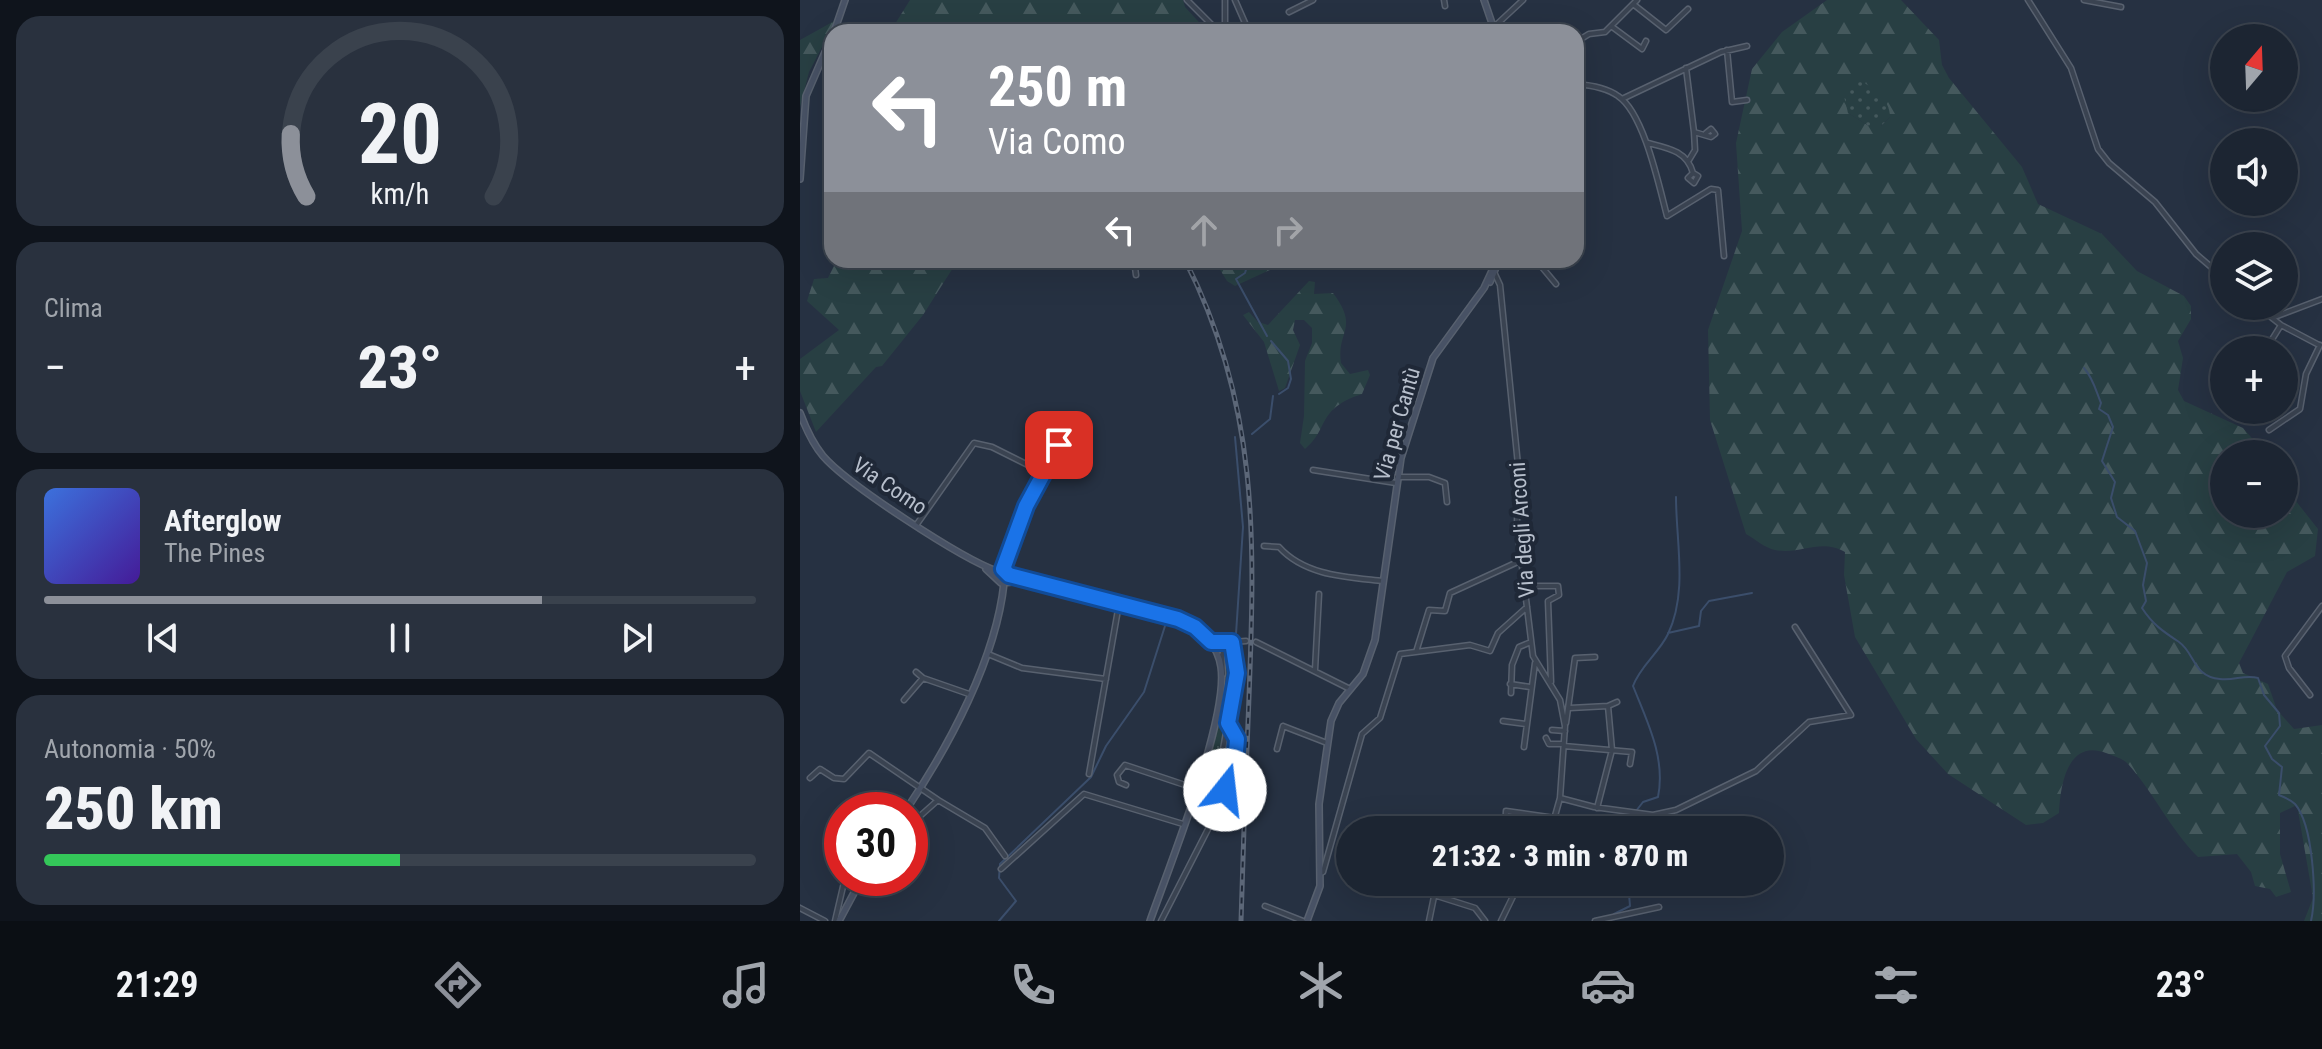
<!DOCTYPE html>
<html lang="it">
<meta charset="utf-8">
<style>
:root{--surface:#1c2532;--page:#29313e;--text:#f1f3f6;--muted:#a0a5ac;--line:#3a424d;--accent:#8c9099}
body{margin:0;font-family:"Roboto Condensed",sans-serif;background:var(--page);color:var(--text);height:100vh;display:flex;flex-direction:column;font-size:30px;white-space:nowrap}
*{box-sizing:border-box;margin:0}
p{font-size:26px;color:var(--muted)}
.icon{flex:none;width:44px;height:44px;fill:none;stroke:currentColor;stroke-width:2;stroke-linecap:round;stroke-linejoin:round}
.map{position:relative;flex:1;overflow:hidden}
.details{display:flex;flex-direction:column;gap:16px;padding:16px;background:#0f141c;width:800px}
.details>*{flex:none}
.top-card{position:absolute;left:24px;top:24px;width:760px;height:244px;border-radius:24px;box-shadow:0 8px 32px #0002,0 0 0 2px var(--line);background:#8c9099;color:#fff;overflow:hidden}
.needle{width:52px;rotate:19deg}
.controls{position:absolute;left:1410px;top:24px;display:grid;gap:16px}
.controls a{display:grid;place-items:center;width:88px;height:88px;border-radius:50%;background:var(--surface);box-shadow:0 8px 32px #0002,0 0 0 2px var(--line);font-size:40px}
.speed{position:absolute;left:24px;top:792px;display:flex;gap:16px;font-size:40px;font-weight:700;text-align:center}
.speed>*{display:grid;place-content:center;width:104px;height:104px;border-radius:50%;background:var(--surface);box-shadow:0 8px 32px #0002,0 0 0 2px var(--line);line-height:1}
.speed .limit{border:12px solid #d22;background:#fff;color:#111}
.pin{position:absolute;display:grid;place-items:center;width:68px;height:68px;color:#fff;margin:-34px;border-radius:16px;box-shadow:0 4px 12px #0006}
.me{position:absolute;width:88px;margin:-44px;rotate:16deg;stroke-linejoin:round;filter:drop-shadow(0 0 6px #0008)}
.turn{display:flex;align-items:center;gap:28px;height:168px;padding:0 32px;font-size:36px}
.turn .icon{width:104px;height:104px;stroke-width:2.5}
.turn b{display:block;font-size:56px;line-height:68px}
.lanes{display:flex;align-items:center;height:76px;padding:0 32px;background:#0003;justify-content:center;gap:40px;direction:ltr}
.lanes .off{opacity:.35}
.big{font-size:60px;font-weight:800;line-height:1.1}
.details .widget{flex:1;display:flex;flex-direction:column;justify-content:center;gap:12px;min-width:0;padding:0 28px;border-radius:24px;background:var(--page)}
.details .dial{align-items:center;gap:0}
.dial svg{height:208px;overflow:visible;fill:none;stroke:var(--line);stroke-width:7;stroke-linecap:round;text-anchor:middle}
.dial text{fill:var(--text);stroke:none}
.song{display:flex;align-items:center;gap:24px}
.cover{width:96px;height:96px;border-radius:12px;background:linear-gradient(135deg,hsl(220 70% 55%),hsl(260 70% 35%))}
.played{height:8px;border-radius:4px;background:linear-gradient(90deg,var(--accent) 70%,var(--line) 70%)}
.keys{display:flex;justify-content:space-around;direction:ltr}
.heat{display:flex;justify-content:space-between;align-items:center;font-size:44px;direction:ltr}
.charge{height:12px;border-radius:6px;background:linear-gradient(90deg,#34c759 50%,var(--line) 0)}
.trip{position:absolute;left:536px;top:816px;width:448px;height:80px;border-radius:40px;background:var(--surface);box-shadow:0 8px 32px #0002,0 0 0 2px var(--line);font-weight:800;line-height:80px;text-align:center}
.dock{display:flex;height:128px;justify-content:space-around;align-items:center;background:#0b0f14;color:var(--muted)}
.dock .icon{width:56px;height:56px}
.dock .current{color:var(--accent)}
.dock b{font-size:36px;color:var(--text)}
main{display:flex;flex:1;min-height:0}
.map>svg:first-child{display:block}
.grass{fill:url(#grass-tufts)}
.forest{fill:url(#forest-firs);fill-rule:evenodd}
.garden{fill:url(#garden-dots)}
.lines{fill:none;stroke-linecap:round;stroke-linejoin:round}
.stream{stroke:#3b4e6b;stroke-width:2}
.street-casing{stroke:#58616f;stroke-width:7}
.secondary-casing{stroke:#58616f;stroke-width:8}
.street{stroke:#3a4351;stroke-width:4}
.secondary{stroke:#485265;stroke-width:5}
.rail-casing{stroke:#5c6778;stroke-width:5}
.rail{stroke:#1f2837;stroke-width:2;stroke-dasharray:6;stroke-linecap:butt}
.route-casing{stroke:#114b97;stroke-width:20}
.route{stroke:#1a73e8;stroke-width:14}
.labels{text-anchor:middle;dominant-baseline:central;stroke-width:8;stroke-linejoin:round;paint-order:stroke}
.street-label{font-size:22px;fill:#b7bfcc;stroke:#1f2837}
</style>
<main>
<section class="details">
<div class="widget dial"><svg viewBox="0 0 100 80">
<path d="M14 69A42 42 0 1 1 86 69"/>
<path d="M14 69A42 42 0 0 1 8 45" stroke="#8c9099"/>
<text x="50" y="56" font-size="32" font-weight="700">20</text>
<text x="50" y="72" font-size="11">km/h</text>
</svg></div>
<div class="widget"><p>Clima</p>
<div class="heat"><a>−</a><b class="big">23°</b><a>+</a></div>
</div>
<div class="widget">
<div class="song"><i class="cover"></i><div><b>Afterglow</b><p>The Pines</p></div></div>
<div class="played"></div>
<div class="keys"><svg class="icon" aria-label="previous" viewBox="0 0 24 24"><path d="M18 5L8 12l10 7zM5 5v14"/></svg><svg class="icon" aria-label="pause" viewBox="0 0 24 24"><path d="M8 5v14M16 5v14"/></svg><svg class="icon" aria-label="next" viewBox="0 0 24 24"><path d="M6 5l10 7-10 7zM19 5v14"/></svg></div>
</div>
<div class="widget"><p>Autonomia · 50%</p><b class="big">250 km</b><div class="charge"></div></div>
</section>
<div class="map">
<svg width="1522" height="921" viewBox="0 0 1522 921">
<defs>
<pattern id="grass-tufts" width="24" height="20" patternUnits="userSpaceOnUse" patternTransform="scale(2)"><rect width="24" height="20" fill="#283f43"/><path d="M3 7l-1-3M5 7V3M7 7l1-3M15 17l-1-3M17 17v-4M19 17l1-3" fill="none" stroke="#45595d"/></pattern>
<pattern id="forest-firs" width="22" height="20" patternUnits="userSpaceOnUse" patternTransform="scale(2)"><rect width="22" height="20" fill="#283f43"/><path d="M5 1l3.5 6h-7zM16 11l3.5 6h-7z" fill="#45595d"/></pattern>
<pattern id="garden-dots" width="8" height="8" patternUnits="userSpaceOnUse" patternTransform="scale(2)"><rect width="8" height="8" fill="#283f43"/><path d="M2 2h.1M6 6h.1" fill="none" stroke="#45595d" stroke-width="1.8" stroke-linecap="round"/></pattern>
</defs>
<rect width="100%" height="100%" fill="#263142"/>
<path class="grass" d="M429,649L434,681L418,759L420,786L413,801L414,777L401,773C412,738 433,692 424,655Z"/>
<path class="forest" d="M110,0H383L385,7L408,32H90Z
M1027,0H1101L1139,40L1142,65L1149,78L1222,167L1238,204L1302,234L1337,271L1384,296L1391,306V319L1378,341L1383,358L1378,390L1384,401L1443,428L1466,454H1424V514H1484V486L1518,529L1515,556L1487,572L1439,663L1443,673L1468,684L1477,710L1494,729L1522,725V921H1504L1513,898L1497,805L1480,813V854L1491,892L1476,897L1470,889L1455,886L1451,872L1437,854L1398,857C1370,829 1354,793 1328,764C1323,758 1313,756 1306,753C1267,738 1260,787 1259,813L1243,823L1226,825L1148,774L1116,739L1055,637L1044,575L1045,552C1020,538 1001,555 975,550C965,548 955,539 946,534L910,420L908,330L942,231L936,143L952,69L982,32ZM1048,113L1090,117L1081,126H1069Z
M36,20L9,72L0,107V40Z
M37,260H158L123,315L82,366L76,367L16,432L0,391V359L39,330L7,301L14,279L28,278Z
M414,260H492L435,286L427,281Z
M509,281L515,282L514,294L533,293C560,329 536,331 541,363L550,374L568,370L570,375L562,394C516,409 530,428 505,449L500,443L504,416L505,361L512,343V328L504,320H495L493,330L500,345L485,388L479,391L464,342L443,315L449,312L458,322L468,325Z"/>
<path class="garden" d="M1055,80C1072,84 1090,99 1090,117L1081,126H1069L1048,113L1044,96Z"/>
<g class="lines">
<path class="stream" d="M449,260L445,273L436,279L467,336
M471,341L488,361L491,379L488,388L479,394
M1284,368C1293,378 1296,391 1301,403L1299,409L1308,415L1313,427L1302,461L1315,482L1311,498L1317,517L1335,531L1347,563L1343,585L1346,601L1342,608C1353,625 1364,632 1379,642C1395,653 1393,677 1420,679C1434,681 1445,674 1458,678L1464,695L1479,713L1480,726L1465,746L1472,759L1482,767L1479,795C1484,797 1491,800 1495,804C1513,825 1517,895 1511,921
M452,434L470,419L473,396
M435,437L443,527L436,634
M868,633L899,626L901,611L909,601L952,593
M836,811L843,802L858,797C866,758 847,721 833,686C840,666 859,653 868,634C888,592 876,542 876,497
M835,830L836,817
M814,914L830,906L828,882
M199,921L216,901L199,878L200,864L291,777L306,746L344,692L365,626"/>
<defs>
<path id="street" d="M387,0L419,32
M425,0V32
M435,0L449,32
M644,0L645,6
M1228,0L1271,68L1298,149L1309,163L1355,202L1396,254L1424,278
M1284,0L1321,7
M833,4L866,30L888,9
M489,12L513,0
M811,26L842,49L846,41
M694,27L723,0
M776,42L789,34L805,32L837,0
M927,50L932,102L947,100
M886,68L894,132
M776,84C789,85 807,88 818,96C844,113 859,186 867,216L911,189L918,190L924,256
M822,99L921,52L947,46
M848,143C868,148 887,151 893,173L888,178L894,183L898,176L893,173
M889,160L895,150L894,132L911,137L915,134L911,129L906,133
M334,260L336,275
M736,260L756,284
M694,272L700,285L718,465L717,526L733,656L760,700L765,726L760,798L751,830
M1457,306L1481,325L1519,345
M1472,318L1522,299
M1459,350L1471,341L1481,325
M1469,430L1500,409L1506,374L1520,345
M513,470L596,483
M597,477H629L645,483L647,502
M117,524L174,443L192,447L244,473
M464,546L479,547C505,576 547,577 583,581
M203,569L226,506L259,445
M725,586H758L759,595L748,601L751,682
M411,642L427,643
M433,642L446,641
M456,642L550,689
M616,652L629,610L645,611L650,593L722,560
M188,654L222,668L306,679
M515,670L519,594
M116,672L123,678L169,694
M423,674L422,655L427,643
M710,684L730,687
M711,693L712,665L719,647L731,642
M1510,695L1489,668L1485,656L1522,606
M104,700L123,678
M808,706L817,702
M770,708L808,706L812,750L797,808
M703,721L726,724
M766,723L775,658L795,657
M752,730L765,731
M746,738L749,744H764
M764,746L832,752L830,764
M724,747L735,663
M477,749L483,726L527,743
M289,774L319,604
M10,778L20,769L34,778L44,779L69,753L138,800
M425,782C431,758 447,754 429,725
M326,785L319,782L317,775L325,765L394,788
M760,798L794,807L853,815L876,810L956,771L1009,722L1051,715L995,627
M67,809L75,803L82,810
M110,825L138,800L185,828L205,856
M678,830L679,825
M705,830L706,811L755,818
M201,869L284,794L383,824
M520,873L523,872L562,734L580,718L600,654L670,645L690,651L698,633L727,607
M707,882L713,895
M634,895L675,908L685,921
M465,906L503,921
M0,908L25,921
M35,921L45,878
M361,921L425,796L423,749L437,673L432,642
M629,921L637,882
M701,921L720,882
M795,921L859,907"/>
<path id="secondary" d="M684,0L695,32
M34,32L45,0
M0,179L6,96L32,36
M690,282L699,260
M0,413C6,429 12,443 23,456C47,484 162,559 197,571
M186,569L201,583L222,581
M197,571L203,569L209,575L384,622C403,630 418,646 421,667C429,718 369,867 350,921
M106,810C149,746 196,659 204,583
M39,921L62,878
M507,921L520,886L519,804L531,721L539,703L563,674L575,640L601,458L633,358L684,288L697,260"/>
</defs>
<use href="#street" class="street-casing"/>
<use href="#secondary" class="secondary-casing"/>
<use href="#street" class="street"/>
<use href="#secondary" class="secondary"/>
<defs>
<path id="rail" d="M385,260C459,405 455,539 449,697C446,772 443,846 441,921"/>
</defs>
<use href="#rail" class="rail-casing"/>
<use href="#rail" class="rail"/>
</g>
<g class="lines">
<defs>
<path id="route" d="M259,445L226,506L203,569L209,575L378,619L395,627L411,642H432L437,673L428,723L437,739L435,764L427,775L425,790"/>
</defs>
<use href="#route" class="route-casing"/>
<use href="#route" class="route"/>
</g>
<g class="labels">
<g class="street-label">
<text transform="translate(597 424) rotate(-74)">Via per Cantù</text>
<text transform="translate(90 486) rotate(34)">Via Como</text>
<text transform="translate(722 530) rotate(-94)">Via degli Arconi</text>
</g>
</g>
</svg>
<div class="controls">
<a><svg class="needle" viewBox="-14 -14 28 28"><path d="M0-13l5 13h-10z" fill="#e53935"/><path d="M0 13l5-13h-10z" fill="#a0a5ac"/></svg></a>
<a><svg class="icon" aria-label="sound" viewBox="0 0 24 24"><path d="M4 9h4l5-4v14l-5-4H4zM17 9q2 3 0 6"/></svg></a>
<a><svg class="icon" aria-label="layers" viewBox="0 0 24 24"><path d="M12 4l9 5-9 5-9-5zM3 14l9 5 9-5"/></svg></a>
<a>+</a>
<a>−</a>
</div>
<div class="speed"><div class="limit">30</div></div>
<div class="pin" style="left:259px;top:445px;background:#d93025"><svg class="icon" aria-label="arrive" viewBox="0 0 24 24"><path d="M6 21V4h12l-3 4 3 4H6"/></svg></div>
<svg class="me" style="left:425px;top:790px" viewBox="-20 -20 40 40"><circle r="19" fill="#fff"/><path d="M0-13L10 11 0 6-10 11z" fill="#1a73e8"/></svg>
<div class="trip">21:32 · 3 min · 870 m</div>
<div class="top-card">
<div class="turn"><svg class="icon" aria-label="left" viewBox="0 0 24 24"><path d="M17 20v-9H6M10 6l-5 5 5 5"/></svg><div><b>250 m</b>Via Como</div></div>
<div class="lanes"><svg class="icon" aria-label="left" viewBox="0 0 24 24"><path d="M17 20v-9H6M10 6l-5 5 5 5"/></svg><svg class="icon off" aria-label="ahead" viewBox="0 0 24 24"><path d="M12 20V5M6 11l6-6 6 6"/></svg><svg class="icon off" aria-label="right" viewBox="0 0 24 24"><path d="M7 20v-9h11M14 6l5 5-5 5"/></svg></div>
</div>
</div>
</main>
<nav class="dock">
<b>21:29</b>
<svg class="icon current" aria-label="directions" viewBox="0 0 24 24"><path d="M12 3l9 9-9 9-9-9zM9 14v-3h6M13 9l2 2-2 2"/></svg>
<svg class="icon" aria-label="music" viewBox="0 0 24 24"><path d="M9 18V5l10-2v13"/><circle cx="6" cy="18" r="3"/><circle cx="16" cy="16" r="3"/></svg>
<svg class="icon" aria-label="phone" viewBox="0 0 24 24"><path d="M5 4h4l2 5-3 2q2 4 5 5l2-3 5 2v4C11 20 4 13 5 4z"/></svg>
<svg class="icon" aria-label="climate" viewBox="0 0 24 24"><path d="M12 3v18M4 7l16 10M4 17L20 7"/></svg>
<svg class="icon" aria-label="car" viewBox="0 0 24 24"><path d="M5 17H2v-5l4-1 3-4h7l3 4 3 1v5h-3M9 17h6M6 11h13"/><circle cx="7" cy="17" r="2"/><circle cx="17" cy="17" r="2"/></svg>
<svg class="icon" aria-label="filters" viewBox="0 0 24 24"><path d="M4 7h16M4 17h16"/><circle cx="9" cy="7" r="2"/><circle cx="15" cy="17" r="2"/></svg>
<b>23°</b>
</nav>
